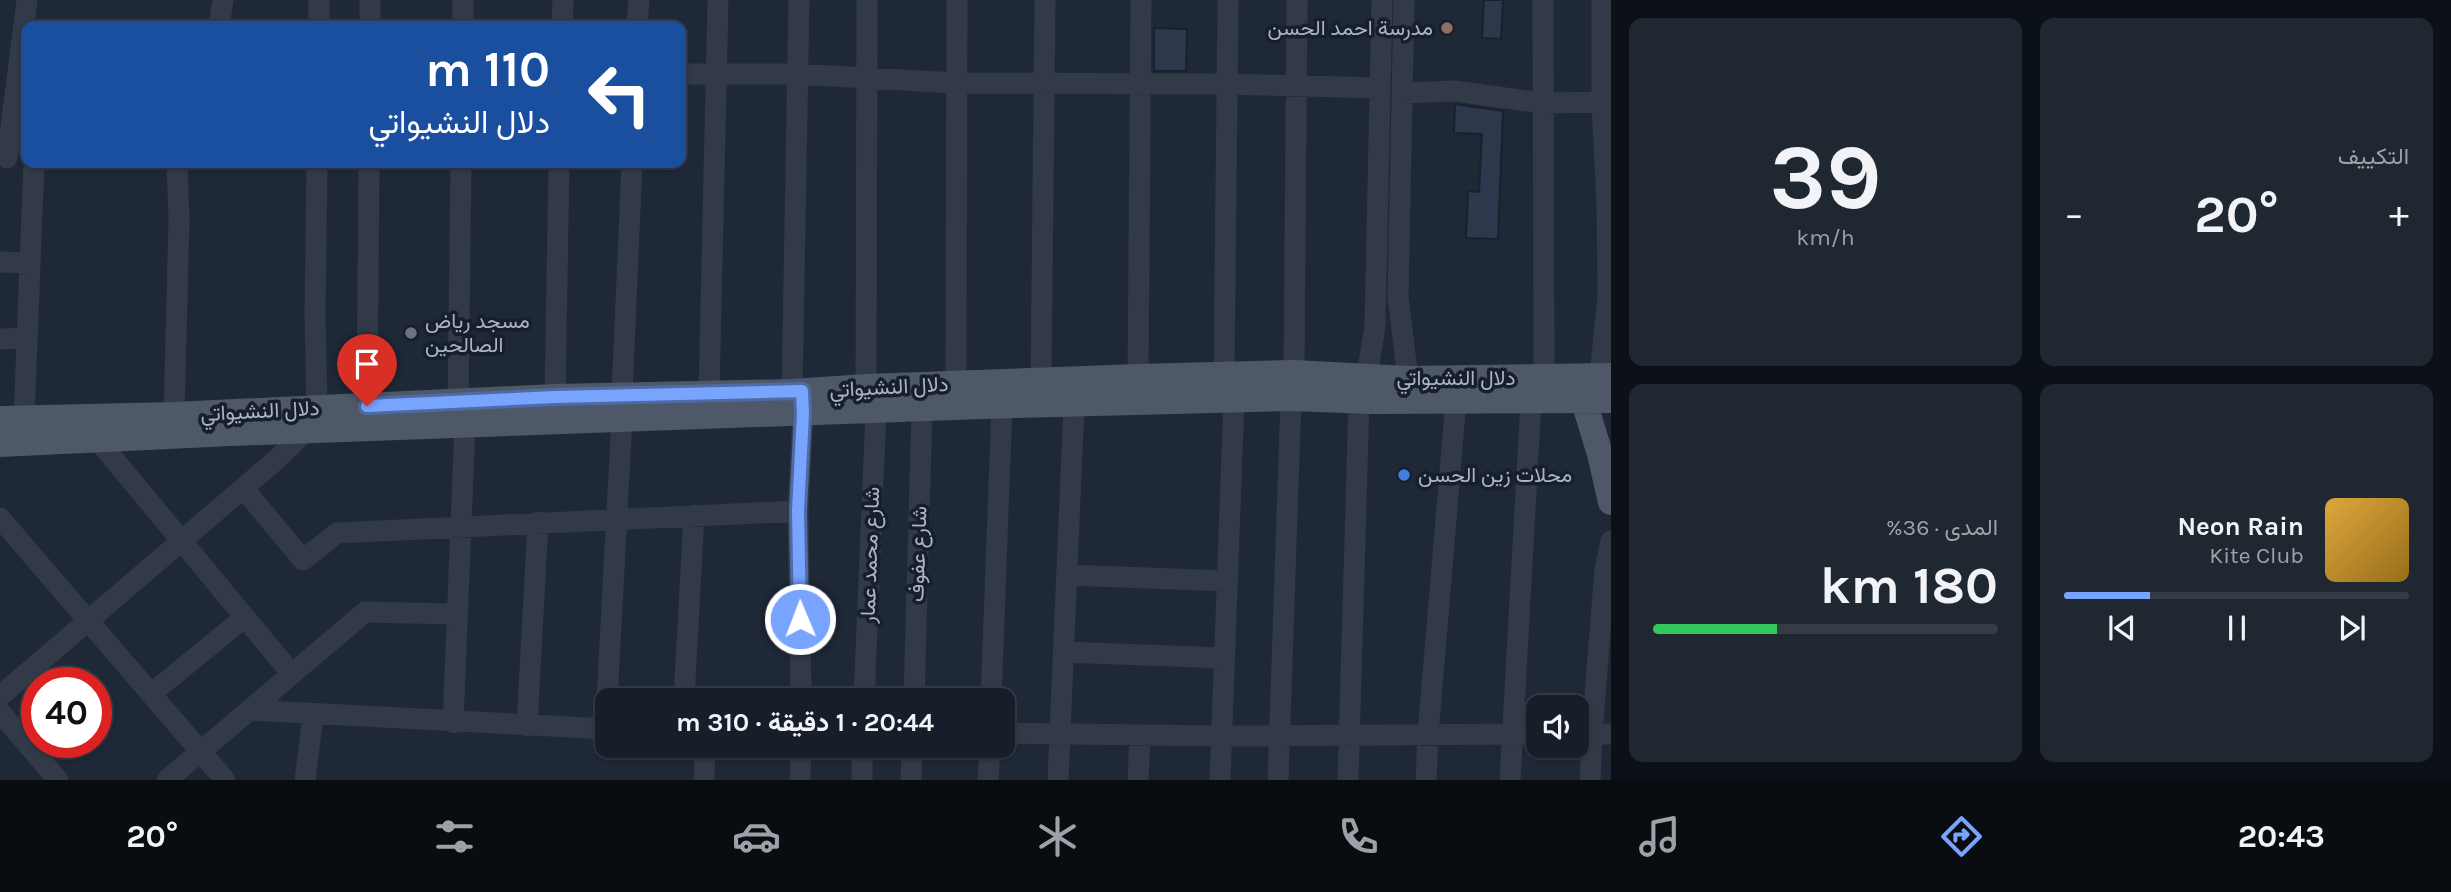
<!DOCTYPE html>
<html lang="ar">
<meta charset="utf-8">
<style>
:root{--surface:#161e29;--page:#1f2731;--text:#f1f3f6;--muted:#9ea2a8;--line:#353c46;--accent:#78a4fe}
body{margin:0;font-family:Karla,Vazirmatn,sans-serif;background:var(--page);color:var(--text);direction:rtl;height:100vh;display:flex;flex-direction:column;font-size:26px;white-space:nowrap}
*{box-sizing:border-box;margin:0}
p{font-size:23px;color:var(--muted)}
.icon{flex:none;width:38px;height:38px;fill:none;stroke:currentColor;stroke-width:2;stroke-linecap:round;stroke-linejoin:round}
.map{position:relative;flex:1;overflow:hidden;direction:ltr}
.side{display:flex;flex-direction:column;gap:18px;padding:18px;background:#0c1017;width:840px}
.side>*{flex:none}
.hud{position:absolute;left:21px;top:21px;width:665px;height:147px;border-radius:14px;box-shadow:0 2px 5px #0004,0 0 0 2px var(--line);direction:rtl;background:#1a4fa0;color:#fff;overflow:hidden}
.tools{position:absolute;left:1526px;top:695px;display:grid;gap:14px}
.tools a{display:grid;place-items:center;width:63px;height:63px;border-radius:14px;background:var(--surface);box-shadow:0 2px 5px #0004,0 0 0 2px var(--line);font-size:35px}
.speed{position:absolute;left:21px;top:667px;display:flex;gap:14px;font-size:35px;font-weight:700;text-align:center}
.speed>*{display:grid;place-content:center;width:91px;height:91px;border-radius:50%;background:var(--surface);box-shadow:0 2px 5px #0004,0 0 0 2px var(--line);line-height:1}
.speed .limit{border:10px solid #d22;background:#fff;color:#111}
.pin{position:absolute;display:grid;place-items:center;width:60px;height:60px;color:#fff;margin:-72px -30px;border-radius:50% 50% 50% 0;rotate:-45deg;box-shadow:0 0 7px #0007}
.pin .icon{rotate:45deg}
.me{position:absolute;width:77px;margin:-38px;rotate:359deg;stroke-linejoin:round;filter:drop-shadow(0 0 5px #0008)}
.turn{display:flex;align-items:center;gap:24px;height:147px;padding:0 21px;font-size:32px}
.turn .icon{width:91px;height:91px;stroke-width:2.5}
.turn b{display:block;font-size:49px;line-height:60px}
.big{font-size:52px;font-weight:700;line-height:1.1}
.side .tile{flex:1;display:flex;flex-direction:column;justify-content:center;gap:10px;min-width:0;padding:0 24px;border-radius:14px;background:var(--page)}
.side .dial{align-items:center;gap:0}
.dial b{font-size:91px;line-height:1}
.song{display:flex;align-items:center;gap:21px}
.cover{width:84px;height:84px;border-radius:10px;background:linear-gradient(135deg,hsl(40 70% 55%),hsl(40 70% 35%))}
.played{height:7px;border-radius:4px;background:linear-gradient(90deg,var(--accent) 25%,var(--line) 25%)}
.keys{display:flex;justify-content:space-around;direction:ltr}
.heat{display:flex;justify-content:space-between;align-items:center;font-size:38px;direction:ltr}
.charge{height:10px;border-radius:5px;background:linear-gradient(90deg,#34c759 36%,var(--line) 0)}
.side .tiles{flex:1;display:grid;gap:18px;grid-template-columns:repeat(2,1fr)}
.trip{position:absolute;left:595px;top:688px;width:420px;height:70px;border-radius:14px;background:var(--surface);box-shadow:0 2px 5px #0004,0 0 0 2px var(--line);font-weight:700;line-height:70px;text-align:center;direction:rtl}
.dock{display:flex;height:112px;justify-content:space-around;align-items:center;background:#090c10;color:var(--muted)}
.dock .icon{width:49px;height:49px}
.dock .active{color:var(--accent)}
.dock b{font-size:32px;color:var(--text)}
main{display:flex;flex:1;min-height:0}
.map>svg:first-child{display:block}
.building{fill:#2d384c;stroke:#19212e;stroke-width:2}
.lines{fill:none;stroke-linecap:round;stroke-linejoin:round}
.minor{stroke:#323a48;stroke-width:21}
.major{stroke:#4f5868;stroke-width:26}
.route-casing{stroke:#4e6ba5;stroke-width:18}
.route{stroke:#78a4fe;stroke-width:12}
.education-dot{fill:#8d6e63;stroke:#171f2c;stroke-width:2.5}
.worship-dot{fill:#6b7280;stroke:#171f2c;stroke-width:2.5}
.shop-dot{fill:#3f7fe0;stroke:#171f2c;stroke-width:2.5}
.labels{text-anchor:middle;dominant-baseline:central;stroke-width:7;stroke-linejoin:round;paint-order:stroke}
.poi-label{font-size:21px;fill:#abb4c5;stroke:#171f2c;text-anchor:start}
.street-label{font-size:21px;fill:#abb4c5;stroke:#171f2c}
</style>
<main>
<section class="side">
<div class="tiles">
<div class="tile"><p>التكييف</p>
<div class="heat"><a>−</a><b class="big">20°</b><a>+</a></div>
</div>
<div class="tile dial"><b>39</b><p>km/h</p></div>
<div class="tile">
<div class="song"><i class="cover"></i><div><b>Neon Rain</b><p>Kite Club</p></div></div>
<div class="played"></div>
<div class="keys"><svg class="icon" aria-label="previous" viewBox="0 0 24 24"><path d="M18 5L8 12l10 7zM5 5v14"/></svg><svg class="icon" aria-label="pause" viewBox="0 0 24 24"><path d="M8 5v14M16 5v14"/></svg><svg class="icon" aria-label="next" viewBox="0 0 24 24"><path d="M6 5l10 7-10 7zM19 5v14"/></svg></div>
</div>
<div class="tile"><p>المدى · 36%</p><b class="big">180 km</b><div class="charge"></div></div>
</div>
</section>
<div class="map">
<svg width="1611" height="780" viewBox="0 0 1611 780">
<rect width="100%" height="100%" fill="#1e2837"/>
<path class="building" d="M1484,0H1503L1501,39L1482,38Z
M1154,28L1187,29L1186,71H1154Z
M1455,104L1503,111L1498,239L1466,238L1468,191L1479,192L1482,134L1454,133Z"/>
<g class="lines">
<path class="minor" d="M1404,0L1398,297L1410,395
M1543,0L1544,377
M219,26L223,0
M319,26V0
M370,26V0
M463,26V0
M562,26L563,0
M637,26L639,0
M681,74H796L956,83L1227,84L1380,88
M1402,93L1455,91L1542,103L1611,102
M7,158L27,0
M0,262L30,263
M0,339L27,338
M1294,373L1297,0
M1224,376L1228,0
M1600,376L1608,295L1607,203L1602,103V0
M1138,377L1141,0
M1041,380L1045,0
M956,384L957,0
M866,387L867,0
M792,392L799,0
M1370,392L1367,376L1375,326L1382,0
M709,393L718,0
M622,395L632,163
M555,397L559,163
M458,403L461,163
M367,406L369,163
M317,408L315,314L317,163
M174,415L179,220L177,163
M24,418L34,163
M97,439L292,674
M243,488L303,560L337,533L798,511
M0,518L225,780
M1067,575L1227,581
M1064,652L1224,658
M151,694L245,617
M0,696L276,460L307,430
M607,700L622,418
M684,700L694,515
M801,700L798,511L803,413
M864,700L876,410
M914,700L922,408
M991,700L1002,405
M249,710L607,729
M0,712L58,780
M453,723L465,424
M527,726L538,522
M1003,733L1221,736L1538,734
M1577,734H1611
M167,780L365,612L457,614
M305,780L313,715
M704,780L705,746
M800,780L801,746
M862,780V746
M911,780L912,746
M988,780L990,746
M1058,780L1074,404
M1138,780L1140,735
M1220,780L1234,399
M1278,780L1291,398
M1348,780L1359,400
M1426,780L1428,734L1456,400
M1510,780L1531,401
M1590,780L1592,733L1605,569L1611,541"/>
<path class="major" d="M1579,385L1600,454L1611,502
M0,419L174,415L555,397L792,392L866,387L1138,377L1294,373L1408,379L1611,376
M0,444L231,433L982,406L1291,398L1372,401L1611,400"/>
</g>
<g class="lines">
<defs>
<path id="route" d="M367,406L555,397L802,391L803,413L798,511L800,619"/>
</defs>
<use href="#route" class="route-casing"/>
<use href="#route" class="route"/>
</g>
<circle class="education-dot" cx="1447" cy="28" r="7"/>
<circle class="worship-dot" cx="411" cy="333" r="7"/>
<circle class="shop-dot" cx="1404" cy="475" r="7"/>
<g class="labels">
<g class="poi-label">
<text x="1433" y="28" text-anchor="end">مدرسة احمد الحسن</text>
<text x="425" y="321">مسجد رياض<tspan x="425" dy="24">الصالحين</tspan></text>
<text x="1418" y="475">محلات زين الحسن</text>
</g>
<g class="street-label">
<text x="1456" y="378">دلال النشيواتي</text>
<text transform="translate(889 387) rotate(-3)">دلال النشيواتي</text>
<text transform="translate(260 411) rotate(-3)">دلال النشيواتي</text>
<text transform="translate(918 554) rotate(-88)">شارع عفوف</text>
<text transform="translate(870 555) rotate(-88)">شارع محمد عمار</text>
</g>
</g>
</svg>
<div class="tools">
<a><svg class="icon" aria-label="sound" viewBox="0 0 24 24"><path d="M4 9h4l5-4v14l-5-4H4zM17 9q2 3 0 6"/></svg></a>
</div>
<div class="speed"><div class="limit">40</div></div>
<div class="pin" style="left:367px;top:406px;background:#d93025"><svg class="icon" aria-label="arrive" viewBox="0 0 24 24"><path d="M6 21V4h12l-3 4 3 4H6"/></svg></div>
<svg class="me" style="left:800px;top:619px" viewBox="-20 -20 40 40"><circle r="17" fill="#78a4fe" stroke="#fff" stroke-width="3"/><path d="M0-11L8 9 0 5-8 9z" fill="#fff"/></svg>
<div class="trip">20:44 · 1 دقيقة · 310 m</div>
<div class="hud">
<div class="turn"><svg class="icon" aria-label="left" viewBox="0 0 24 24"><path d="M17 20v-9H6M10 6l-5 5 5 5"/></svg><div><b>110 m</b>دلال النشيواتي</div></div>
</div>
</div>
</main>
<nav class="dock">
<b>20:43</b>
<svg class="icon active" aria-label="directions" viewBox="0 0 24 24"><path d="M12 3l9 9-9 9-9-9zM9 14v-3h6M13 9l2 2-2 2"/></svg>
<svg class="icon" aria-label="music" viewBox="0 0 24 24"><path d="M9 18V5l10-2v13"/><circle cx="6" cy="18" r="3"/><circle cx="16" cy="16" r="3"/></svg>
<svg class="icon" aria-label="phone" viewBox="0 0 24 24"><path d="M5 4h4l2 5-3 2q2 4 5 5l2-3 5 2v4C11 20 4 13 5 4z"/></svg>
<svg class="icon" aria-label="climate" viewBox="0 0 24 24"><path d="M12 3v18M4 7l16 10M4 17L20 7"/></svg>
<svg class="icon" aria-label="car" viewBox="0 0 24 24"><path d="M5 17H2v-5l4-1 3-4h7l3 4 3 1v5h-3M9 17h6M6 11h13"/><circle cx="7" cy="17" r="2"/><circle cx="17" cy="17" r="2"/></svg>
<svg class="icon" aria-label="filters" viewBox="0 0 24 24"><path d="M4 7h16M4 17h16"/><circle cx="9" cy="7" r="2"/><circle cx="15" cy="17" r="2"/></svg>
<b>20°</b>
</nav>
